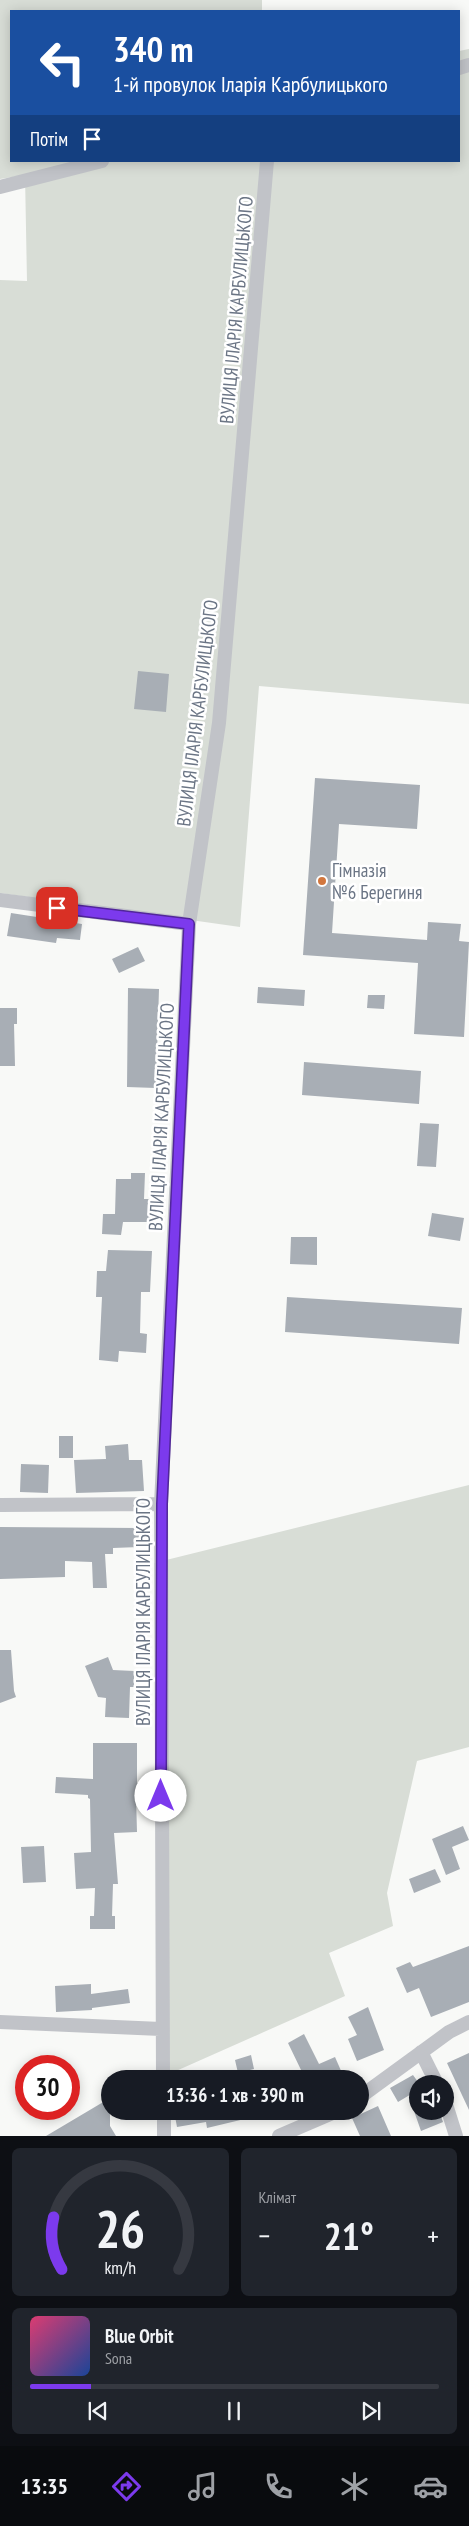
<!DOCTYPE html>
<html lang="uk">
<meta charset="utf-8">
<style>
:root{--surface:#171b24;--page:#20242c;--text:#f1f3f6;--muted:#9ea1a6;--line:#363941;--accent:#7c3aed}
body{margin:0;font-family:"PT Sans Narrow",sans-serif;background:var(--page);color:var(--text);height:100vh;display:flex;flex-direction:column;font-size:19px;white-space:nowrap}
*{box-sizing:border-box;margin:0}
p{font-size:16px;color:var(--muted)}
.icon{flex:none;width:28px;height:28px;fill:none;stroke:currentColor;stroke-width:2;stroke-linecap:round;stroke-linejoin:round}
.map{position:relative;height:2136px;overflow:hidden}
.side{display:flex;flex-direction:column;gap:12px;padding:12px;background:#0d0f14;flex:1}
.side>*{flex:none}
.hud{position:absolute;left:10px;top:10px;width:450px;height:152px;border-radius:0px;box-shadow:0 2px 12px #0003;background:#1a4fa0;color:#fff;overflow:hidden}
.fabs{position:absolute;left:409px;top:2075px;display:grid;gap:10px}
.fabs a{display:grid;place-items:center;width:45px;height:45px;border-radius:50%;background:var(--surface);box-shadow:0 2px 12px #0003;font-size:25px}
.speed{position:absolute;left:15px;top:2055px;display:flex;gap:10px;font-size:25px;font-weight:700;text-align:center}
.speed>*{display:grid;place-content:center;width:65px;height:65px;border-radius:50%;background:var(--surface);box-shadow:0 2px 12px #0003;line-height:1}
.speed .limit{border:8px solid #d22;background:#fff;color:#111}
.pin{position:absolute;display:grid;place-items:center;width:42px;height:42px;color:#fff;margin:-21px;border-radius:10px;box-shadow:0 2px 8px #0006}
.me{position:absolute;width:55px;margin:-28px;rotate:0deg;stroke-linejoin:round;filter:drop-shadow(0 0 4px #0008)}
.turn{display:flex;align-items:center;gap:18px;height:105px;padding:0 20px;font-size:22px}
.turn .icon{width:65px;height:65px;stroke-width:2.5}
.turn b{display:block;font-size:35px;line-height:42px}
.then{display:flex;align-items:center;height:48px;padding:0 20px;background:#0003;gap:10px;font-size:19px}
.big{font-size:38px;font-weight:700;line-height:1.1}
.side .tile{flex:1;display:flex;flex-direction:column;justify-content:center;gap:8px;min-width:0;padding:0 18px;border-radius:8px;background:var(--page)}
.side .dial{align-items:center;gap:0}
.dial svg{height:130px;overflow:visible;fill:none;stroke:var(--line);stroke-width:7;stroke-linecap:round;text-anchor:middle}
.dial text{fill:var(--text);stroke:none}
.song{display:flex;align-items:center;gap:15px}
.cover{width:60px;height:60px;border-radius:8px;background:linear-gradient(135deg,hsl(340 70% 55%),hsl(220 70% 35%))}
.played{height:5px;border-radius:2px;background:linear-gradient(90deg,var(--accent) 15%,var(--line) 15%)}
.keys{display:flex;justify-content:space-around;direction:ltr}
.heat{display:flex;justify-content:space-between;align-items:center;font-size:28px;direction:ltr}
.side .tiles{flex:1;display:grid;gap:12px;grid-template-columns:1fr 1fr}
.tile:last-child{grid-column:span 2}
.trip{position:absolute;left:101px;top:2070px;width:268px;height:50px;border-radius:25px;background:var(--surface);box-shadow:0 2px 12px #0003;font-weight:700;line-height:50px;text-align:center}
.menu{display:flex;height:80px;justify-content:space-around;align-items:center;background:#090b0e;color:var(--muted)}
.menu .icon{width:35px;height:35px}
.menu .active{color:var(--accent)}
.menu b{font-size:22px;color:var(--text)}
.map>svg:first-child{display:block}
.green{fill:#d8ddd6}
.building{fill:#a8aeb5}
.lines{fill:none;stroke-linecap:round;stroke-linejoin:round}
.street{stroke:#c1c3c8;stroke-width:14}
.route-casing{stroke:#51269a;stroke-width:12}
.route{stroke:#7c3aed;stroke-width:9}
.poi-dot{fill:#d2773e;stroke:#fff;stroke-width:2}
.labels{text-anchor:middle;dominant-baseline:central;stroke-width:5;stroke-linejoin:round;paint-order:stroke}
.street-label{font-size:19px;fill:#6b7585;stroke:#fff}
.poi-label{font-size:19px;fill:#6b7585;stroke:#fff;text-anchor:start}
</style>
<div class="map">
<svg width="469" height="2136" viewBox="0 0 469 2136">
<rect width="100%" height="100%" fill="#f8f9f7"/>
<path class="green" d="M0,0H262V11H11V161H459V51L469,49V704L259,686L240,927L0,893V280L27,281L25,175L0,179Z
M469,1485V1747L417,1761L387,1893L393,1926L329,1953L345,1996L158,2079L154,1563Z"/>
<path class="building" d="M138,671L169,674L166,712L134,709Z
M315,778L420,785L417,829L339,824L332,933L427,940L428,922L461,924L459,941L469,942L464,1037L414,1034L418,963L303,955Z
M11,913L82,924L80,940L57,938L56,943L7,936Z
M138,947L145,961L119,973L112,959Z
M258,987L305,990L304,1006L257,1003Z
M128,988L159,989L156,1088L127,1087Z
M368,995H385L384,1009L367,1008Z
M0,1008H17V1024H14L15,1066H0Z
M304,1062L421,1071L419,1104L302,1095Z
M420,1123L439,1124L436,1167L417,1166Z
M131,1173H145L144,1199H153L152,1222H123L121,1235L102,1234L103,1214H115L116,1179H131Z
M432,1213L464,1218L460,1241L428,1236Z
M291,1237H317V1265L290,1264Z
M108,1250L152,1251L150,1292H141L140,1333L147,1334L146,1353L119,1351L118,1362L99,1360L102,1297H96L97,1271H106Z
M287,1297L462,1308L459,1344L285,1332Z
M59,1436H73V1458H59Z
M128,1444L129,1460H142L144,1491L76,1493L74,1460L106,1459L105,1446Z
M21,1464L49,1465L48,1493L20,1492Z
M0,1527L139,1528V1547L113,1548V1554H105L107,1588H93L92,1562L65,1561V1577L0,1579Z
M0,1650H11L14,1691L16,1697L0,1703Z
M108,1657L113,1670L134,1671V1687H130L129,1718L105,1717L106,1698L98,1697L85,1666Z
M93,1743H137V1783H148V1796H136L137,1832L114,1833L118,1884H113L112,1916H115V1929H90V1916H94L95,1888L76,1889L74,1853L91,1852L90,1799L88,1798V1795L55,1793L56,1777L93,1779Z
M463,1826L469,1840L452,1847L460,1869L446,1875L432,1839Z
M44,1846L46,1882L23,1883L21,1847Z
M435,1869L441,1882L414,1893L409,1879Z
M469,1946V2002L431,2017L419,1988L407,1993L396,1968L410,1962L413,1967Z
M91,1984V1994L128,1989L130,2003L92,2008V2010L56,2012L55,1986Z
M368,2007L384,2050L357,2061L348,2039L357,2035L348,2017Z
M304,2034L319,2064L335,2057L342,2073L330,2079H286L302,2072L288,2043Z
M469,2053V2110L447,2063Z
M251,2055L254,2069L238,2073L235,2060Z
M413,2075L418,2082V2090L398,2102L390,2088Z
M110,2098V2126L116,2136H46Z
M378,2106L391,2136H360L352,2118Z
M174,2111H252L253,2117L207,2128L206,2122L177,2127Z
M414,2111H439L443,2122L421,2131Z"/>
<g class="lines">
<path class="street" d="M459,68L469,65
M0,187L102,161
M0,900L189,924
M0,1505L161,1504
M0,2022L161,2029
M421,2052L437,2084
M163,2079L161,1504L189,924L219,723L267,161
M360,2097L449,2032L469,2022
M445,2101L456,2136
M164,2111V2136
M279,2136L337,2111"/>
</g>
<g class="lines">
<defs>
<path id="route" d="M57,908L189,924L162,1504L161,1796"/>
</defs>
<use href="#route" class="route-casing"/>
<use href="#route" class="route"/>
</g>
<circle class="poi-dot" cx="322" cy="881" r="5"/>
<g class="labels">
<g class="street-label">
<text transform="translate(236 310) rotate(-85)">ВУЛИЦЯ ІЛАРІЯ КАРБУЛИЦЬКОГО</text>
<text transform="translate(197 713) rotate(-83)">ВУЛИЦЯ ІЛАРІЯ КАРБУЛИЦЬКОГО</text>
<text transform="translate(161 1117) rotate(-87)">ВУЛИЦЯ ІЛАРІЯ КАРБУЛИЦЬКОГО</text>
<text transform="translate(143 1612) rotate(-90)">ВУЛИЦЯ ІЛАРІЯ КАРБУЛИЦЬКОГО</text>
</g>
<g class="poi-label">
<text x="332" y="870">Гімназія<tspan x="332" dy="22">№6 Берегиня</tspan></text>
</g>
</g>
</svg>
<div class="fabs">
<a><svg class="icon" aria-label="sound" viewBox="0 0 24 24"><path d="M4 9h4l5-4v14l-5-4H4zM17 9q2 3 0 6"/></svg></a>
</div>
<div class="speed"><div class="limit">30</div></div>
<div class="pin" style="left:57px;top:908px;background:#d93025"><svg class="icon" aria-label="arrive" viewBox="0 0 24 24"><path d="M6 21V4h12l-3 4 3 4H6"/></svg></div>
<svg class="me" style="left:161px;top:1796px" viewBox="-20 -20 40 40"><circle r="19" fill="#fff"/><path d="M0-13L10 11 0 6-10 11z" fill="#7c3aed"/></svg>
<div class="trip">13:36 · 1 хв · 390 m</div>
<div class="hud">
<div class="turn"><svg class="icon" aria-label="left" viewBox="0 0 24 24"><path d="M17 20v-9H6M10 6l-5 5 5 5"/></svg><div><b>340 m</b>1-й провулок Іларія Карбулицького</div></div>
<div class="then">Потім<svg class="icon" aria-label="arrive" viewBox="0 0 24 24"><path d="M6 21V4h12l-3 4 3 4H6"/></svg></div>
</div>
</div>
<section class="side">
<div class="tiles">
<div class="tile dial"><svg viewBox="0 0 100 80">
<path d="M14 69A42 42 0 1 1 86 69"/>
<path d="M14 69A42 42 0 0 1 9 37" stroke="#7c3aed"/>
<text x="50" y="56" font-size="32" font-weight="700">26</text>
<text x="50" y="72" font-size="11">km/h</text>
</svg></div>
<div class="tile"><p>Клімат</p>
<div class="heat"><a>−</a><b class="big">21°</b><a>+</a></div>
</div>
<div class="tile">
<div class="song"><i class="cover"></i><div><b>Blue Orbit</b><p>Sona</p></div></div>
<div class="played"></div>
<div class="keys"><svg class="icon" aria-label="previous" viewBox="0 0 24 24"><path d="M18 5L8 12l10 7zM5 5v14"/></svg><svg class="icon" aria-label="pause" viewBox="0 0 24 24"><path d="M8 5v14M16 5v14"/></svg><svg class="icon" aria-label="next" viewBox="0 0 24 24"><path d="M6 5l10 7-10 7zM19 5v14"/></svg></div>
</div>
</div>
</section>
<nav class="menu">
<b>13:35</b>
<svg class="icon active" aria-label="directions" viewBox="0 0 24 24"><path d="M12 3l9 9-9 9-9-9zM9 14v-3h6M13 9l2 2-2 2"/></svg>
<svg class="icon" aria-label="music" viewBox="0 0 24 24"><path d="M9 18V5l10-2v13"/><circle cx="6" cy="18" r="3"/><circle cx="16" cy="16" r="3"/></svg>
<svg class="icon" aria-label="phone" viewBox="0 0 24 24"><path d="M5 4h4l2 5-3 2q2 4 5 5l2-3 5 2v4C11 20 4 13 5 4z"/></svg>
<svg class="icon" aria-label="climate" viewBox="0 0 24 24"><path d="M12 3v18M4 7l16 10M4 17L20 7"/></svg>
<svg class="icon" aria-label="car" viewBox="0 0 24 24"><path d="M5 17H2v-5l4-1 3-4h7l3 4 3 1v5h-3M9 17h6M6 11h13"/><circle cx="7" cy="17" r="2"/><circle cx="17" cy="17" r="2"/></svg>
</nav>
